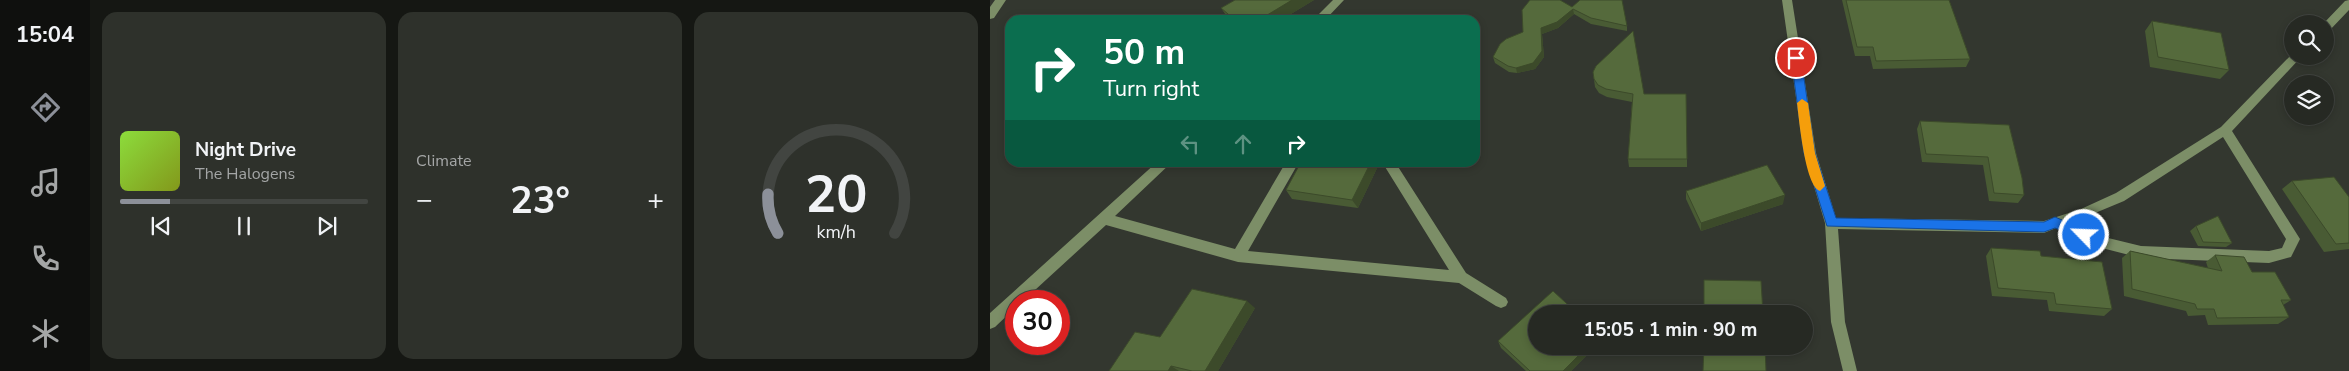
<!DOCTYPE html>
<meta charset="utf-8">
<style>
:root{--surface:#262923;--page:#2e312b;--text:#f1f3f6;--muted:#a4a6a6;--line:#424541;--accent:#8c9099}
body{margin:0;font-family:"Nunito Sans",sans-serif;background:var(--page);color:var(--text);height:100vh;display:flex;flex-direction:column;font-size:19px;white-space:nowrap}
*{box-sizing:border-box;margin:0}
p{font-size:16px;color:var(--muted)}
.icon{flex:none;width:28px;height:28px;fill:none;stroke:currentColor;stroke-width:2;stroke-linecap:round;stroke-linejoin:round}
.map{position:relative;flex:1;overflow:hidden}
.sheet{display:flex;flex-direction:column;gap:12px;padding:12px;background:#151713;width:900px}
.sheet>*{flex:none}
.guide{position:absolute;left:15px;top:15px;width:475px;height:152px;border-radius:15px;box-shadow:0 2px 8px #0003,0 0 0 1px var(--line);background:#0b6e4f;color:#fff;overflow:hidden}
.fabs{position:absolute;left:1294px;top:15px;display:grid;gap:10px}
.fabs a{display:grid;place-items:center;width:50px;height:50px;border-radius:50%;background:var(--surface);box-shadow:0 2px 8px #0003,0 0 0 1px var(--line);font-size:25px}
.speed{position:absolute;left:15px;top:290px;display:flex;gap:10px;font-size:25px;font-weight:700;text-align:center}
.speed>*{display:grid;place-content:center;width:65px;height:65px;border-radius:50%;background:var(--surface);box-shadow:0 2px 8px #0003,0 0 0 1px var(--line);line-height:1}
.speed .limit{border:8px solid #d22;background:#fff;color:#111}
.pin{position:absolute;display:grid;place-items:center;width:42px;height:42px;color:#fff;margin:-21px;border:2px solid #fff;border-radius:50%;box-shadow:0 1px 5px #0007}
.me{position:absolute;width:55px;margin:-28px;rotate:294deg;stroke-linejoin:round;filter:drop-shadow(0 0 4px #0008)}
.turn{display:flex;align-items:center;gap:18px;height:105px;padding:0 15px;font-size:22px}
.turn .icon{width:65px;height:65px;stroke-width:2.5}
.turn b{display:block;font-size:35px;line-height:42px}
.lanes{display:flex;align-items:center;height:48px;padding:0 15px;background:#0003;justify-content:center;gap:25px;direction:ltr}
.lanes .off{opacity:.35}
.big{font-size:38px;font-weight:700;line-height:1.1}
.sheet .widget{flex:1;display:flex;flex-direction:column;justify-content:center;gap:8px;min-width:0;padding:0 18px;border-radius:15px;background:var(--page)}
.sheet .dial{align-items:center;gap:0}
.dial svg{height:130px;overflow:visible;fill:none;stroke:var(--line);stroke-width:7;stroke-linecap:round;text-anchor:middle}
.dial text{fill:var(--text);stroke:none}
.song{display:flex;align-items:center;gap:15px}
.cover{width:60px;height:60px;border-radius:8px;background:linear-gradient(135deg,hsl(90 70% 55%),hsl(70 70% 35%))}
.played{height:5px;border-radius:2px;background:linear-gradient(90deg,var(--accent) 20%,var(--line) 20%)}
.keys{display:flex;justify-content:space-around;direction:ltr}
.heat{display:flex;justify-content:space-between;align-items:center;font-size:28px;direction:ltr}
.sheet .tiles{flex:1;display:grid;gap:12px;grid-template-columns:repeat(3,1fr)}
.trip{position:absolute;left:538px;top:305px;width:285px;height:50px;border-radius:25px;background:var(--surface);box-shadow:0 2px 8px #0003,0 0 0 1px var(--line);font-weight:700;line-height:50px;text-align:center}
main{display:flex;flex:1;min-height:0}
.menu{display:flex;flex-direction:column;width:90px;justify-content:space-around;align-items:center;background:#0f100e;color:var(--muted)}
.menu .icon{width:35px;height:35px}
.menu .active{color:var(--accent)}
.menu b{font-size:22px;color:var(--text)}
.map>svg:first-child{display:block}
.lines{fill:none;stroke-linecap:round;stroke-linejoin:round}
.minor{fill:#7c8e67;fill-rule:evenodd}
.wall{fill:#495b34}
.shaded-wall{fill:#3c4a2a}
.building{fill:#556a3c;stroke:#3c4a2a}
.route{fill:#1a73e8;stroke:#114b97}
.slow{fill:#f59e0b}
</style>
<main>
<nav class="menu">
<b>15:04</b>
<svg class="icon active" aria-label="directions" viewBox="0 0 24 24"><path d="M12 3l9 9-9 9-9-9zM9 14v-3h6M13 9l2 2-2 2"/></svg>
<svg class="icon" aria-label="music" viewBox="0 0 24 24"><path d="M9 18V5l10-2v13"/><circle cx="6" cy="18" r="3"/><circle cx="16" cy="16" r="3"/></svg>
<svg class="icon" aria-label="phone" viewBox="0 0 24 24"><path d="M5 4h4l2 5-3 2q2 4 5 5l2-3 5 2v4C11 20 4 13 5 4z"/></svg>
<svg class="icon" aria-label="climate" viewBox="0 0 24 24"><path d="M12 3v18M4 7l16 10M4 17L20 7"/></svg>
</nav>
<section class="sheet">
<div class="tiles">
<div class="widget">
<div class="song"><i class="cover"></i><div><b>Night Drive</b><p>The Halogens</p></div></div>
<div class="played"></div>
<div class="keys"><svg class="icon" aria-label="previous" viewBox="0 0 24 24"><path d="M18 5L8 12l10 7zM5 5v14"/></svg><svg class="icon" aria-label="pause" viewBox="0 0 24 24"><path d="M8 5v14M16 5v14"/></svg><svg class="icon" aria-label="next" viewBox="0 0 24 24"><path d="M6 5l10 7-10 7zM19 5v14"/></svg></div>
</div>
<div class="widget"><p>Climate</p>
<div class="heat"><a>−</a><b class="big">23°</b><a>+</a></div>
</div>
<div class="widget dial"><svg viewBox="0 0 100 80">
<path d="M14 69A42 42 0 1 1 86 69"/>
<path d="M14 69A42 42 0 0 1 8 45" stroke="#8c9099"/>
<text x="50" y="56" font-size="32" font-weight="700">20</text>
<text x="50" y="72" font-size="11">km/h</text>
</svg></div>
</div>
</section>
<div class="map">
<svg width="1359" height="371" viewBox="0 0 1359 371">
<rect width="100%" height="100%" fill="#33372f"/>
<g class="lines">
<path class="minor" d="M5,0H16L4,18L0,19V7Z
M343,0H354L335,20H323Z
M792,0H802L826,153L846,218L1054,221L1091,209L1126,193L1231,127L1302,54V56H1312L1242,131L1310,239L1301,257L1279,263L1151,258L1108,247L1066,228L1054,233L848,229L855,322L867,371H853L841,322L835,223L814,153ZM1233,137L1296,239L1292,248L1279,251L1151,246L1110,236L1081,223L1134,201Z
M1359,0V10L1339,31L1335,32V24H1333L1355,1Z
M167,162H182L125,216L245,249L296,162H309L258,251L459,270L392,162H405L476,273L516,298L518,302L516,306L511,308L506,306L469,283L248,262L116,225L33,301H26V307L5,327L0,329V313Z"/>
</g>
<path class="wall" d="M245,0H324L291,20H240L238,18L231,8Z
M852,0H959L980,59L976,67L883,69L880,56H865Z
M582,7L637,26V31L601,24L584,14L568,28L552,34L554,57L545,69L527,73L519,72L505,63L503,57L533,32Z
M1162,21L1239,70L1230,79L1160,67L1155,31Z
M603,72L654,94L697,159V167H639L638,159L642,102L617,97L609,93L605,87Z
M930,121L1019,125L1034,195L1028,203L999,201L993,165L932,162L927,129Z
M311,162H390L368,208L302,199L296,190Z
M1302,181L1359,197V249L1334,252L1292,189Z
M696,191L793,204L711,231L696,199Z
M1206,226L1242,243L1236,247L1208,246L1200,231Z
M1001,248L1051,256L1122,309L1114,316L1059,311L1057,300L1002,296L996,256Z
M1140,251L1218,268L1216,262L1225,255L1262,272L1301,300L1293,305L1299,317L1288,324L1218,325L1215,315L1198,316L1196,311L1134,296L1132,258Z
M265,308L228,371H119L170,337Z
M508,341L546,346H606L581,371H536L511,348Z"/>
<path class="shaded-wall" d="M302,0H324L291,20H269Z
M583,9L584,14L568,28L552,34L554,57L545,69L527,73L526,68L551,28Z
M381,162H390L368,208L362,200Z
M795,195L793,204L711,231V223Z
M257,301L265,308L228,371H215Z
M598,346H606L581,371H573Z
M181,366L189,371H178Z"/>
<path class="building" d="M245,0H302L269,20H245L231,8Z
M540,0H570L582,7L590,0H632L637,26L601,18L583,9L567,22L551,28L552,51L543,63L526,68L518,66L503,57L510,44L516,39L533,32L532,10Z
M856,0H959L980,59L886,61L883,47H867Z
M1162,21L1231,33L1239,70L1168,57Z
M643,31L654,94H696L697,159H638L643,94L616,89L608,85L604,79L603,72L606,66Z
M930,121L1019,125L1032,178L1034,195L1004,193L998,157L936,154Z
M311,162H381L362,200L296,190Z
M777,165L795,195L711,223L696,191Z
M1344,177L1359,197V243L1346,244L1302,181Z
M1228,216L1242,243L1213,242L1206,226Z
M1001,248L1050,251L1051,256L1112,262L1122,309L1066,304L1064,293L1008,288Z
M1140,251L1232,271L1225,255L1254,257L1262,272H1285L1301,300H1291L1299,317L1227,318L1224,309H1207L1205,304L1142,289Z
M714,280L771,281L773,314H714Z
M202,289L257,301L215,371H202L181,366L178,371H119L145,332L170,337Z
M563,291L588,314H546V346H598L573,371H540L508,341Z
M714,346H775L776,371H713Z"/>
<path class="route" d="M806,54L811,58L825,153L846,218L1054,222L1065,217L1098,231L1100,235L1098,239L1094,240L1065,228L1054,232L837,226L814,153L801,58Z"/>
<path class="slow" d="M812,99L818,103L825,153L835,186L830,191C815,186 809,118 807,103Z"/>
</svg>
<div class="fabs">
<a><svg class="icon" aria-label="search" viewBox="0 0 24 24"><circle cx="10" cy="10" r="6"/><path d="M15 15l6 6"/></svg></a>
<a><svg class="icon" aria-label="layers" viewBox="0 0 24 24"><path d="M12 4l9 5-9 5-9-5zM3 14l9 5 9-5"/></svg></a>
</div>
<div class="speed"><div class="limit">30</div></div>
<div class="pin" style="left:806px;top:58px;background:#d93025"><svg class="icon" aria-label="arrive" viewBox="0 0 24 24"><path d="M6 21V4h12l-3 4 3 4H6"/></svg></div>
<svg class="me" style="left:1094px;top:235px" viewBox="-20 -20 40 40"><circle r="17" fill="#1a73e8" stroke="#fff" stroke-width="3"/><path d="M0-11L8 9 0 5-8 9z" fill="#fff"/></svg>
<div class="trip">15:05 · 1 min · 90 m</div>
<div class="guide">
<div class="turn"><svg class="icon" aria-label="right" viewBox="0 0 24 24"><path d="M7 20v-9h11M14 6l5 5-5 5"/></svg><div><b>50 m</b>Turn right</div></div>
<div class="lanes"><svg class="icon off" aria-label="left" viewBox="0 0 24 24"><path d="M17 20v-9H6M10 6l-5 5 5 5"/></svg><svg class="icon off" aria-label="ahead" viewBox="0 0 24 24"><path d="M12 20V5M6 11l6-6 6 6"/></svg><svg class="icon" aria-label="right" viewBox="0 0 24 24"><path d="M7 20v-9h11M14 6l5 5-5 5"/></svg></div>
</div>
</div>
</main>
